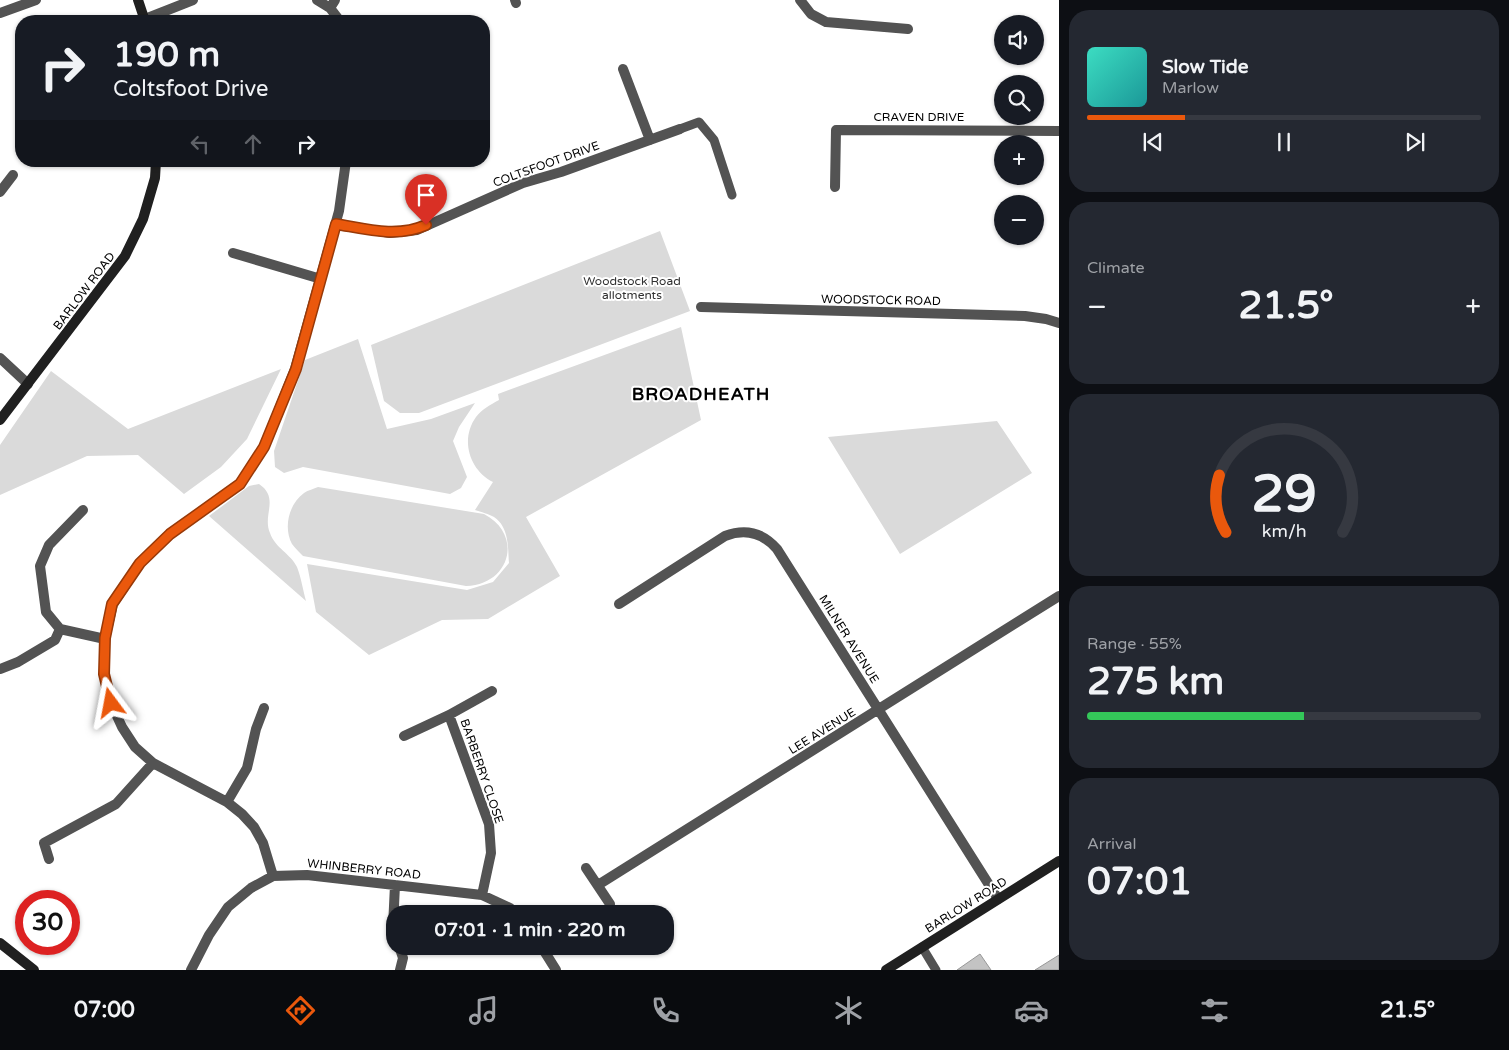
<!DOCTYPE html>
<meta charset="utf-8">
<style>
:root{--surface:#171b24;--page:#242831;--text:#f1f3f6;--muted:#9ea1a6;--line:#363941;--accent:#ea580c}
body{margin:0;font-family:"Varela Round",sans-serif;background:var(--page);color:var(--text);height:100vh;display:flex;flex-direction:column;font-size:19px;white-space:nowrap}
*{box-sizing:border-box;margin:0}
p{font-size:16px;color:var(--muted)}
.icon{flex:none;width:28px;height:28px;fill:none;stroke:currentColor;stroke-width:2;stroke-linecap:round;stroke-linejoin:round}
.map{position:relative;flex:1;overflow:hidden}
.panel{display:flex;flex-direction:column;gap:10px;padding:10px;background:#0d0f14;width:450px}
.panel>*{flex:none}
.hud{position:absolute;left:15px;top:15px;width:475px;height:152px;border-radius:20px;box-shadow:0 1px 4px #0004;background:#171b24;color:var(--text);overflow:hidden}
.fabs{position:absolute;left:994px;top:15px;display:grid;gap:10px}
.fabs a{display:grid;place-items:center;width:50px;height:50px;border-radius:50%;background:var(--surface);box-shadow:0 1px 4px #0004;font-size:25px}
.speed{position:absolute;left:15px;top:890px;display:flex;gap:10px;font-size:25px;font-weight:700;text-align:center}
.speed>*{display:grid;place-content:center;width:65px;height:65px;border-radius:50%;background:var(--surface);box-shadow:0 1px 4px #0004;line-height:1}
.speed .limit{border:8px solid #d22;background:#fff;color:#111}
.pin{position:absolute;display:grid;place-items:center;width:42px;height:42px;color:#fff;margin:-51px -21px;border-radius:50% 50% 50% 0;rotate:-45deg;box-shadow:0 0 5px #0007}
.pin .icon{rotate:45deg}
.me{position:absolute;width:55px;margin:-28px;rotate:347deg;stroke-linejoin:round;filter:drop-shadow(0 0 4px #0008)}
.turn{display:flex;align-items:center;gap:18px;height:105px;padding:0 15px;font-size:22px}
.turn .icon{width:65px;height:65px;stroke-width:2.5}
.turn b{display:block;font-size:35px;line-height:42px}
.lanes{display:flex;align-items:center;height:48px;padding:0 15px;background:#0003;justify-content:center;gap:25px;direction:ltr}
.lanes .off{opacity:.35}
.big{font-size:38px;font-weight:700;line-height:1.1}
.panel .widget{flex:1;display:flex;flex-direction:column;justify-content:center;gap:8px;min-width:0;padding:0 18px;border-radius:20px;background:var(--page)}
.panel .dial{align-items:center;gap:0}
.dial svg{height:130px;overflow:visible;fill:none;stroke:var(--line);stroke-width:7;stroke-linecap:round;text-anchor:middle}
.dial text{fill:var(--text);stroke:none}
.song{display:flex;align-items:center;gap:15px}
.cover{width:60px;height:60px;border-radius:8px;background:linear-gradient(135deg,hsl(170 70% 55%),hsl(180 70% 35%))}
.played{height:5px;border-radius:2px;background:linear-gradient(90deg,var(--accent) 25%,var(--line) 25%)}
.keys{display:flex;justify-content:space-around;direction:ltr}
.heat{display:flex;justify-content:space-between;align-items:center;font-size:28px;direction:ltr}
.charge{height:8px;border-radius:4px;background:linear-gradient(90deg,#34c759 55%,var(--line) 0)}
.trip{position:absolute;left:386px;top:905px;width:288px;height:50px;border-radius:20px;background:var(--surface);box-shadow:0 1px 4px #0004;font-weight:700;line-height:50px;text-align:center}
.menu{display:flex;height:80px;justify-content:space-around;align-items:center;background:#090b0e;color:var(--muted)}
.menu .icon{width:35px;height:35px}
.menu .on{color:var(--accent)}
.menu b{font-size:22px;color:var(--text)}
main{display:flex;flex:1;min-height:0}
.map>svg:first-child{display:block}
.green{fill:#dadada}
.building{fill:#c3c3c3;stroke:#979797}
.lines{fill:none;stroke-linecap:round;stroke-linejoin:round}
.lane{stroke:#535353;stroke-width:9}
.street{stroke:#535353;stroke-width:10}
.secondary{stroke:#202020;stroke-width:10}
.route-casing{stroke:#983908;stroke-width:12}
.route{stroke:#ea580c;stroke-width:9}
.labels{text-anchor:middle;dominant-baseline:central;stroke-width:4;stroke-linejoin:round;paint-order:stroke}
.street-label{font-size:12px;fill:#000;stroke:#fff}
.park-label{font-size:12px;fill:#313131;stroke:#fff}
.district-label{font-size:18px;font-weight:bold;letter-spacing:1px;fill:#000;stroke:#fff}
</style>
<main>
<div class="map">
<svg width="1059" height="970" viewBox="0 0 1059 970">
<rect width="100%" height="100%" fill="#fff"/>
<path class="green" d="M660,231L690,311L419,413H400L384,401L371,345Z
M681,327L701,420L526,517L560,576L488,619L442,620L369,655L316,612L307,564L467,590L493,582L509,563C508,547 509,527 494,517C489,514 481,512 475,510L493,482C469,470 460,439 476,417C482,409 490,405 499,400L498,394Z
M358,339L387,429L431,419L475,403L459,427L453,441L467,477L461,488L450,494L303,467L284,473L275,467L274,451L305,360Z
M281,369L247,439L221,467L184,494L138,455L87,456L0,495V445L51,371L128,429Z
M997,421L1032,473L900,554L828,437Z
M259,484C280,498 262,515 270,533C275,548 291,554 297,567C301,577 303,590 306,601L209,516L249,486Z
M318,487L484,514C524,535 510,585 466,586L303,556C299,552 295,548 292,544C283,527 289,504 304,493C308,490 314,489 318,487Z"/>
<path class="building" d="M980,954L991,970H957Z
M1059,955V970H1035Z"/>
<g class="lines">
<path class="lane" d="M680,129L699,122L714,140L732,195
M922,947L936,970"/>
<path class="street" d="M317,0L330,8L340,21
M515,0L516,3
M800,0L811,14L826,22L908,29
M330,8L335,0
M0,13L36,0
M145,19L193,0
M623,69L650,140
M835,187L836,130L1059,131
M0,192L13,175
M336,224L390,233L417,230L523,183L561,172L680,129
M233,253L321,279
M701,307L1025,316L1046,319L1059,323
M0,358L28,384
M83,510L49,545L40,566L46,612L60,629L105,639
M619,604L725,536C746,528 763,533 777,549L998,899
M0,669L18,662L55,640L60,629
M449,715L489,824L491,853L482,895
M404,736L449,715L492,691
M227,802L247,768L256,729L264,708
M49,859L44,843L116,804L153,763
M586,868L610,904
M273,876L263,843L254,827L242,814L227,802L153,763L135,747L122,727L111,703L104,674L105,639L113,604L140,563L170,534L240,484L264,447L295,369L339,211L346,161
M598,885L1059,596
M395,934L393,927L395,885
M399,946L403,958L400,970
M541,946L556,970
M191,970L209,935L228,907L251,888L273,876L307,875L482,895L510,908L515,914"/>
<path class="secondary" d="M138,0L145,21
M0,420L125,256L143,219L155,178L156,161
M0,943L34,970
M886,970L1059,861"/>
</g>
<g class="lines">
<defs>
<path id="route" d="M111,703L104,674L105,638L112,604L140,563L170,534L240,484L264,447L296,369L336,224C366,229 397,238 426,225"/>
</defs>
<use href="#route" class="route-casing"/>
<use href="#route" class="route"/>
</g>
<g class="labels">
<g class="street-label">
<text x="919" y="117">CRAVEN DRIVE</text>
<text transform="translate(546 164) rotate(-20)">COLTSFOOT DRIVE</text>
<text transform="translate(84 291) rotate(-53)">BARLOW ROAD</text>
<text transform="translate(881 300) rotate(1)">WOODSTOCK ROAD</text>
<text transform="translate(849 639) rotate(58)">MILNER AVENUE</text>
<text transform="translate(822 731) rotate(-32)">LEE AVENUE</text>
<text transform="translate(482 771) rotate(71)">BARBERRY CLOSE</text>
<text transform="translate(364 869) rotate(6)">WHINBERRY ROAD</text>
<text transform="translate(966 905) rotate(-32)">BARLOW ROAD</text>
</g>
<g class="park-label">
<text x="632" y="281">Woodstock Road<tspan x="632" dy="14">allotments</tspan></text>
</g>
<g class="district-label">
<text x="701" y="394">BROADHEATH</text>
</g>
</g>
</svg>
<div class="fabs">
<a><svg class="icon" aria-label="sound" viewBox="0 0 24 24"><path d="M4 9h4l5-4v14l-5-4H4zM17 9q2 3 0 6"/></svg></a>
<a><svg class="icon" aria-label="search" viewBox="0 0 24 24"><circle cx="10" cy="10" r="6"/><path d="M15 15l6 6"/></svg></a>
<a>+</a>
<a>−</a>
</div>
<div class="speed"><div class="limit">30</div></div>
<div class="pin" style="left:426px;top:225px;background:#d93025"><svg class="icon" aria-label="arrive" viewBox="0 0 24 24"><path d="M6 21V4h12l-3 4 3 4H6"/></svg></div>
<svg class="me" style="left:111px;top:703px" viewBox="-20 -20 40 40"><path d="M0-17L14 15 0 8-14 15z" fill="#ea580c" stroke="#fff" stroke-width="4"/></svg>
<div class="trip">07:01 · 1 min · 220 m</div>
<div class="hud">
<div class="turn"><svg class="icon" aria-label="right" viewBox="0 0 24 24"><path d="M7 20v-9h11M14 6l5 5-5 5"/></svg><div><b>190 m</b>Coltsfoot Drive</div></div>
<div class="lanes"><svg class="icon off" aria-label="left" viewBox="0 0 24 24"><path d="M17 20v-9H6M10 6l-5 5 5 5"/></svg><svg class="icon off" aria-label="ahead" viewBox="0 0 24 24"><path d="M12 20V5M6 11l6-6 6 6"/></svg><svg class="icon" aria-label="right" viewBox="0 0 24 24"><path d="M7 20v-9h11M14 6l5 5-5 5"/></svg></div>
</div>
</div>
<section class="panel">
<div class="widget">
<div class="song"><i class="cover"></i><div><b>Slow Tide</b><p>Marlow</p></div></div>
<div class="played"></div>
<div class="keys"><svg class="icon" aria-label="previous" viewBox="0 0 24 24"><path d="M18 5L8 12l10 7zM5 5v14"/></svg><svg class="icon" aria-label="pause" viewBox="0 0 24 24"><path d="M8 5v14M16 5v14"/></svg><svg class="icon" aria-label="next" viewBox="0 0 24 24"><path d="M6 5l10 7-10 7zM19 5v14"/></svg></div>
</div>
<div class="widget"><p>Climate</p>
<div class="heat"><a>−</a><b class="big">21.5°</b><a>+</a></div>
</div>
<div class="widget dial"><svg viewBox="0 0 100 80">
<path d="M14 69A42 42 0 1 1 86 69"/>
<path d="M14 69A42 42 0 0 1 10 34" stroke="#ea580c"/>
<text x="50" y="56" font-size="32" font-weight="700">29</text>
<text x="50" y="72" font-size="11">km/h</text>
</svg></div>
<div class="widget"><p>Range · 55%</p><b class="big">275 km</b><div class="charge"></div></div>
<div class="widget"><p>Arrival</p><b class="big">07:01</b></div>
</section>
</main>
<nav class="menu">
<b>07:00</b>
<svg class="icon on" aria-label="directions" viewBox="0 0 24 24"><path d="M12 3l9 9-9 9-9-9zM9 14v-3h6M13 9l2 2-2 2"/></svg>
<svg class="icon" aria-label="music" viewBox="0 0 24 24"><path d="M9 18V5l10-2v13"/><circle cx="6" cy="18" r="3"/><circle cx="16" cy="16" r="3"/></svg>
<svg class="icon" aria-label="phone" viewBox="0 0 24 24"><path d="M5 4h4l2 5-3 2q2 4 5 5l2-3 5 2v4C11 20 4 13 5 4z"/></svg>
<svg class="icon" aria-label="climate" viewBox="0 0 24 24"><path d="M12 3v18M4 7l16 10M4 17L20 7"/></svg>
<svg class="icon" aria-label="car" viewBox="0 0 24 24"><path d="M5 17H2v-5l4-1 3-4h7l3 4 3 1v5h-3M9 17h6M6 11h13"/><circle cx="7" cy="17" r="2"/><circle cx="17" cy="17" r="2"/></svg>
<svg class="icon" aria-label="filters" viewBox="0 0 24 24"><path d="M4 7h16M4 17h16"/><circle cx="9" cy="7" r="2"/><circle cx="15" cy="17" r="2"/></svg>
<b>21.5°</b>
</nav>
